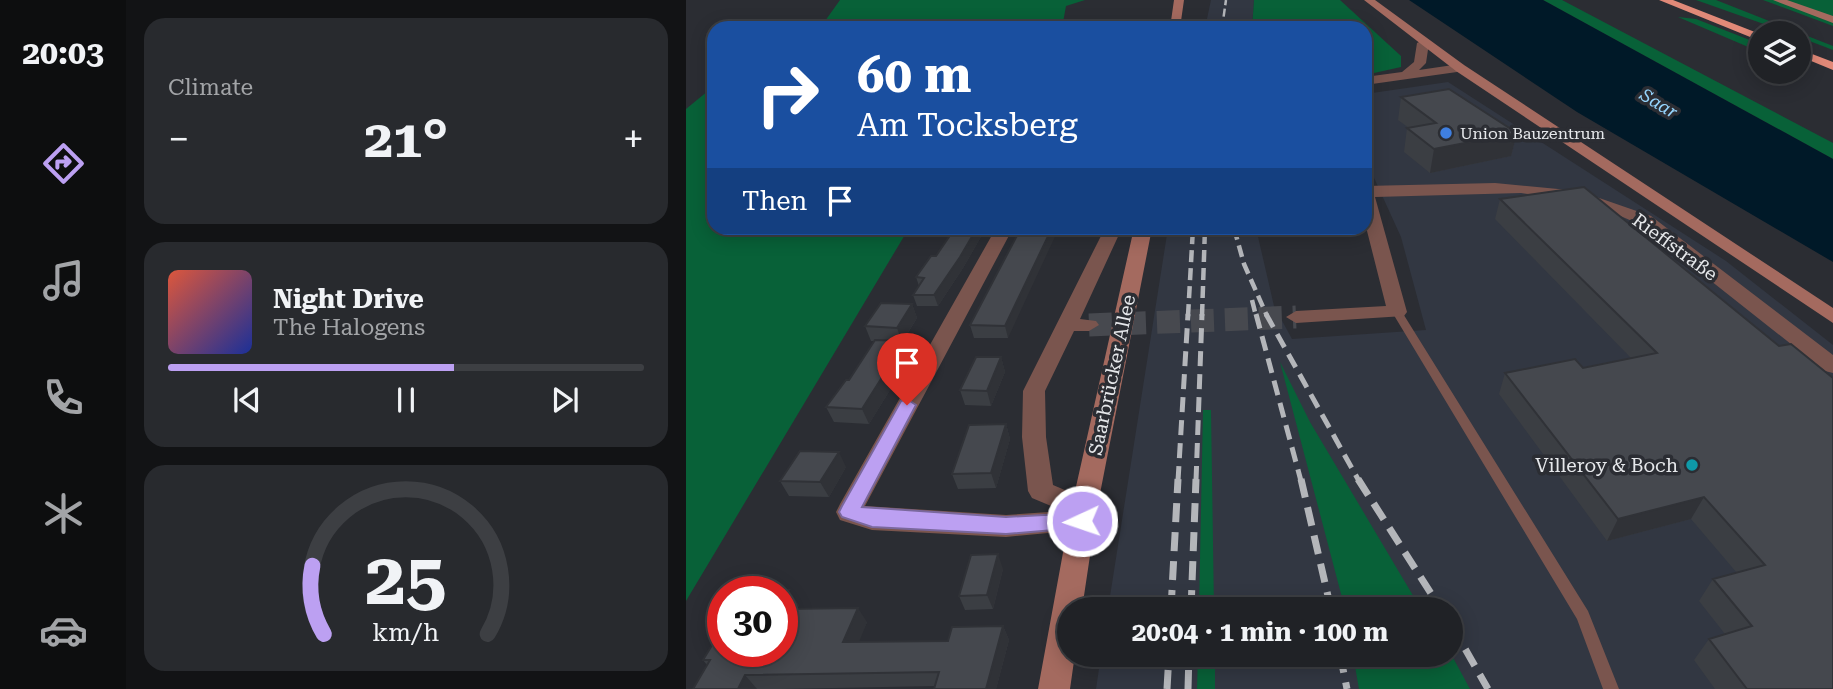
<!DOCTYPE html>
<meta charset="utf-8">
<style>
:root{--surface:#202226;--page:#282a2e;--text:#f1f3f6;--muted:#a2a4a7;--line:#3d3f43;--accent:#bca0f2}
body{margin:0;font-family:"Roboto Serif",serif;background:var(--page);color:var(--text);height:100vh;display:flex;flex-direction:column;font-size:26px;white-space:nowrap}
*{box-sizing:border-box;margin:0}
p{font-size:23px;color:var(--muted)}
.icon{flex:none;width:38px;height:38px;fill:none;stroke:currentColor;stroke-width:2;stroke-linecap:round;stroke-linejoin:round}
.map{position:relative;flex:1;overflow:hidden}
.details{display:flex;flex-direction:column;gap:18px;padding:18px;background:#121315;width:560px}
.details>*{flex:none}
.guide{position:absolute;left:21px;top:21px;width:665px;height:214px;border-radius:21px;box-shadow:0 4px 18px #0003,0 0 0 2px var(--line);background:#1a4fa0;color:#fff;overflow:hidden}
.buttons{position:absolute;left:1062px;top:21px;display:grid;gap:14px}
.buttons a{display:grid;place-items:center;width:63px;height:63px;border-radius:50%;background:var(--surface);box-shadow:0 4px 18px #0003,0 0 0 2px var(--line);font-size:35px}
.speed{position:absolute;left:21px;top:576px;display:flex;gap:14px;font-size:35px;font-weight:700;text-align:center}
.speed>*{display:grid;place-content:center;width:91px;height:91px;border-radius:50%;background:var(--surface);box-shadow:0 4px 18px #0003,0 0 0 2px var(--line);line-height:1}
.speed .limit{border:10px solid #d22;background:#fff;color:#111}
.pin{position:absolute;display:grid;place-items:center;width:60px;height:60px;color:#fff;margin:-72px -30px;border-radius:50% 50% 50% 0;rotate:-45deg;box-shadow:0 0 7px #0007}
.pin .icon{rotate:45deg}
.me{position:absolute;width:77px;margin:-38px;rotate:267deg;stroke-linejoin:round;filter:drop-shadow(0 0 5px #0008)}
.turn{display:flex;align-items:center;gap:24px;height:147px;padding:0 35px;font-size:32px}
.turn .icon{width:91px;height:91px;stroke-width:2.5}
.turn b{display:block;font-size:49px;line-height:60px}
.then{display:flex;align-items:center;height:66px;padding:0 35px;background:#0003;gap:14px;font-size:26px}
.big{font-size:52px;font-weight:700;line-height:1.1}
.details .widget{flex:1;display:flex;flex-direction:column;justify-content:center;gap:10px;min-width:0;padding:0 24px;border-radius:21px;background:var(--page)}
.details .dial{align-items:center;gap:0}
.dial svg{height:182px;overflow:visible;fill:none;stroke:var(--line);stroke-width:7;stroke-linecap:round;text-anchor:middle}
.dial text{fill:var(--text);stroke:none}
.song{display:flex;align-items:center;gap:21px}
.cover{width:84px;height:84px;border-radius:10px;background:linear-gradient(135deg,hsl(10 70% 55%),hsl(230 70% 35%))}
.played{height:7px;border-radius:4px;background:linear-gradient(90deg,var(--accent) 60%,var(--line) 60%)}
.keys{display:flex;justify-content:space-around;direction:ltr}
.heat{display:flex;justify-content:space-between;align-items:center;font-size:38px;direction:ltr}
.trip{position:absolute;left:371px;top:597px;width:406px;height:70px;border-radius:35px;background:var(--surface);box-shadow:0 4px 18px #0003,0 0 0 2px var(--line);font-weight:700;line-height:70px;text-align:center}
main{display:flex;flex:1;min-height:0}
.tab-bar{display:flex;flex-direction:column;width:126px;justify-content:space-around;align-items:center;background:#0d0e0f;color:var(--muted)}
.tab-bar .icon{width:49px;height:49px}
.tab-bar .on{color:var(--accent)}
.tab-bar b{font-size:32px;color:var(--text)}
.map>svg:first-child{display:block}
.built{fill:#323742}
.green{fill:#086138}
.water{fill:#001928}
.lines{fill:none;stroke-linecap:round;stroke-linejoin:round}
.street-tunnel{stroke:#47494f;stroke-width:23;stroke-dasharray:23 11;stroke-linecap:butt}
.lane{fill:#7a554e;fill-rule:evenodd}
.street{fill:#7a554e;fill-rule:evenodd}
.secondary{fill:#a46a5f;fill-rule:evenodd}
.highway{fill:#e18978;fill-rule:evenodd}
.rail-far3{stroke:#b4b6ba;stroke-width:2.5;stroke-dasharray:8 3.5;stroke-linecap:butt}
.rail-far2{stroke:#b4b6ba;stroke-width:4.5;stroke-dasharray:12 6;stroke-linecap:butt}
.rail-far1{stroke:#b4b6ba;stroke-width:5;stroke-dasharray:15 8;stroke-linecap:butt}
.rail{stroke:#b4b6ba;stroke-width:7;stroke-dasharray:19 10;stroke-linecap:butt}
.wall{fill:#3b3e43}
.shaded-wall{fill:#303237}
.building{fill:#45484e;stroke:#303237;stroke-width:2}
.route{fill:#bca0f2;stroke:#7a689d;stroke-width:2}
.shop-dot{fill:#3f7fe0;stroke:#2b2d33;stroke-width:2.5}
.culture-dot{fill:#0f9aa8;stroke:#2b2d33;stroke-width:2.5}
.labels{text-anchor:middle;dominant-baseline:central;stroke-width:7;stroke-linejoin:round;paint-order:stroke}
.far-poi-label{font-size:16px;fill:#e6e8eb;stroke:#2b2d33;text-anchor:start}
.far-water-label{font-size:18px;font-style:italic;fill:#95d4fc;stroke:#2b2d33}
.street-label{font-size:19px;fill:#e6e8eb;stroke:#2b2d33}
.poi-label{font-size:19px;fill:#e6e8eb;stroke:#2b2d33;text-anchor:end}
</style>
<main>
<nav class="tab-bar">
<b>20:03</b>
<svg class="icon on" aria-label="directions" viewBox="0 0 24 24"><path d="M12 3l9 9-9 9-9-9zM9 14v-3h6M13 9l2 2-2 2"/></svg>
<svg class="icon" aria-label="music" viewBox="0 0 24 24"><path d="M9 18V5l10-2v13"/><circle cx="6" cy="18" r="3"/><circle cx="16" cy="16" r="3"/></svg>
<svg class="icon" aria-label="phone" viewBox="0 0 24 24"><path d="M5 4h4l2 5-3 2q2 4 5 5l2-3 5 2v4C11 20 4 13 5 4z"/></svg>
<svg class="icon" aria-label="climate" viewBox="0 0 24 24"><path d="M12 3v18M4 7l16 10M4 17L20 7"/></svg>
<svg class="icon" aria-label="car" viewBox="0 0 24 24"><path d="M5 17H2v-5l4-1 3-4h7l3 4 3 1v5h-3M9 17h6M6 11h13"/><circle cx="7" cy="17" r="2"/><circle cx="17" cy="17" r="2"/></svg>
</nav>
<section class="details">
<div class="widget"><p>Climate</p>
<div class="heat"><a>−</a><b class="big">21°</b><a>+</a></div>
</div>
<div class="widget">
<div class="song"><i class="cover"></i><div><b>Night Drive</b><p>The Halogens</p></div></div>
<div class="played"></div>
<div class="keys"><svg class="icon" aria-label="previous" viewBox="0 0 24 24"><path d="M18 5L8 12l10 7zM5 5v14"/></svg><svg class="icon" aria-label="pause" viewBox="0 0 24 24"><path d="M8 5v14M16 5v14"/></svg><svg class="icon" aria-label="next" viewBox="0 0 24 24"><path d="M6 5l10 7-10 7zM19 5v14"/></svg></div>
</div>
<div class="widget dial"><svg viewBox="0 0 100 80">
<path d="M14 69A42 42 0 1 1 86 69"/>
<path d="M14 69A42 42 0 0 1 9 39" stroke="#bca0f2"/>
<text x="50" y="56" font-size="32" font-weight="700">25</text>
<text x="50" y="72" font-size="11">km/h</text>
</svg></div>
</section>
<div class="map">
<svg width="1147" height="689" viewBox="0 0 1147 689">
<rect width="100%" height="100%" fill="#2b2d33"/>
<path class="built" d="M525,0H568L566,28H519Z
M762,82L1040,261L1147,345V689H410L415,655L765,654V609H422L482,228H570L588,306L606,339L740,330L715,237L679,158V94Z"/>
<path class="green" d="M154,0H399L380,6L376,28H134Z
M568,0H654L715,56V67L679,75V28H566Z
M857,0H876L1147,143V159Z
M1010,0H1030L1147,46V50L1113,37V33H1103Z
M1077,0H1147V26Z
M992,17L1010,19L1074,44V52Z
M28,86V228H223L0,601V109Z
M594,362L624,422L735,609H659Z
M517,410H525L528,609H513Z
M765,654L784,689H673L667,655Z
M512,655H529V689H511Z"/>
<path class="water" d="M723,0H857L1147,159V262L891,112Z"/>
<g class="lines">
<path class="street-tunnel" d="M403,325L610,317"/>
<path class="lane" d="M711,309L716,312L902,611L933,689H917L891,619L706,312Z"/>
<path class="street" d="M737,40L743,43L740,63L733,70L774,64L778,65V71L679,85V77L716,72L728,62L731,43Z
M809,183L893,191L965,216L1147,355V373L1139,371L953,224L925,212L883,199L835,193L689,197L721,312L718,316L610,323L600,317L610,311L700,306L679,223V186Z
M310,228H327L179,506L320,515L377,511L346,498L342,491L336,437L337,391L419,228H436L394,319L410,321L413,325L403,331H388L359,391L360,437L367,485L407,502L411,509L405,529L320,537L186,530L154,520L150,512L154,504Z"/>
<path class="secondary" d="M488,0H498L494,28H484Z
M678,0H689L778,65L1147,308V323L770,71Z
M1087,0H1101L1147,16V23Z
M448,228H466L411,509L396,609H383V654H389L384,689H352L385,509Z"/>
<path class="highway" d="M973,0H987L1074,34V41Z
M1113,49L1147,62V70L1113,56Z"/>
<path class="rail-far3" d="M536,28L540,0"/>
<path class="rail-far2" d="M548,228L558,264L581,316
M566,300L570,316
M502,316L507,228
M516,316L519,228"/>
<path class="rail-far1" d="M570,314L615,481
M580,314L673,481
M492,481L502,314
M510,481L516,314"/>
<path class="rail" d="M615,479L645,609
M672,479L755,609
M485,609L492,479
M505,609L510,479
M765,624L802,689
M654,654L661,689
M481,689L483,654
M502,689L503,654"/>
</g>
<path class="wall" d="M715,97L831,133L825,156L744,173L718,152L721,128H723L712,120Z
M898,187L1147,689H1029L1008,660L1023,639L1039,634L1013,601L1027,579L1051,573L1005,519L921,541L813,394L819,373L897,368L945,358L809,219L814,199Z
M252,228H300L277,268L252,306H231L227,295L233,286L230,277L250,256L267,232L253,231Z
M335,228L322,338H288L284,325Z
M226,304L231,318L217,341H219L225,356L183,424L148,422L140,407L163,380L189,341H185L179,326Z
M315,357L319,372L305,406L279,405L274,390Z
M320,424L324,439L310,488L272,489L266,474Z
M160,467L143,497L103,496L94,481Z
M317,569L307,609L279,610L273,596Z
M113,605L111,609L181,622L172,642L262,641L317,626L323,640L310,689H248L249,686L96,689H7L21,665L17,660Z"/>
<path class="shaded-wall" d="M831,133L825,156L744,173L748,149Z
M291,228H300L277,268L252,306L248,295Z
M366,228H373L322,338L319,326Z
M226,304L231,318L216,342L211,328Z
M219,341L225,356L183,424L176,409Z
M315,357L319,372L305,406L301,391Z
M320,424L324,439L310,488L305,473Z
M153,452L160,467L143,497L134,482Z
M1018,497L1005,519L921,541L932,519Z
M312,554L317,569L307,609L301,595Z
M103,590L113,605L103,624L96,615V602Z
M172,608L181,622L167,657L157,642Z
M317,626L323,640L310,689H300Z
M59,675L71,689H52Z"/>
<path class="building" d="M445,23H464L463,28H443Z
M763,89L831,133L748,149L721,128L750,123L715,97Z
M898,187L1093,346L1105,344L1147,378V689H1061L1023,639L1066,626L1027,579L1079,565L1018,497L932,519L819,373L889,359L897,368L971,353L814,199Z
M269,228H291L274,257L248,295H227L238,278L230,277L245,256H250Z
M335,228H366L319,326L284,325Z
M195,303L226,304L211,328L179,326Z
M189,340L219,341L176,409L140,407L160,380H163Z
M290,357H315L301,391L274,390Z
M320,424L305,473L266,474L283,425Z
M114,451L153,452L134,482L94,481Z
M312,554L301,595L273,596L285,555Z
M59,590H103L96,602V592H58Z
M172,608L157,642L262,641L266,627L317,626L300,689H248L253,672L59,675L52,689H7L24,660H17L37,627V651H96V609Z"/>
<path class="route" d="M221,399L230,405L176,507L320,517L396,513L403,515L406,521L403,527L320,534L186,527L156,517L153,512L156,506L215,401Z"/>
<circle class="shop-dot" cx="760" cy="133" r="7"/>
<circle class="culture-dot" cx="1006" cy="465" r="7"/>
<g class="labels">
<g class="far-poi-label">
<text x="774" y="133">Union Bauzentrum</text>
</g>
<g class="far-water-label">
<text transform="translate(973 103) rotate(31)">Saar</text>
</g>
<g class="street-label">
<text transform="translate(989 247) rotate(36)">Rieffstraße</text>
<text transform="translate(426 375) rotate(-78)">Saarbrücker Allee</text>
</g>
<g class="poi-label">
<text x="992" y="465">Villeroy &amp; Boch</text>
</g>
</g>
</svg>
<div class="buttons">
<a><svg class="icon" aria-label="layers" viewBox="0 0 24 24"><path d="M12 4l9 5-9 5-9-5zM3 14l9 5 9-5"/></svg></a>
</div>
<div class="speed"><div class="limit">30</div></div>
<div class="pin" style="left:221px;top:405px;background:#d93025"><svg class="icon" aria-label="arrive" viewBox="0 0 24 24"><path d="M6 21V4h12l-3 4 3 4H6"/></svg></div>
<svg class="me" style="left:396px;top:521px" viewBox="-20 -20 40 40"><circle r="17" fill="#bca0f2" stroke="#fff" stroke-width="3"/><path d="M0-11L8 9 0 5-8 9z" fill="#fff"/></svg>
<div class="trip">20:04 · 1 min · 100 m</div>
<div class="guide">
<div class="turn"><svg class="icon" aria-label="right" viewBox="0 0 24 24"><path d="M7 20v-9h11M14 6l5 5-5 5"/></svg><div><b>60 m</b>Am Tocksberg</div></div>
<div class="then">Then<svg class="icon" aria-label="arrive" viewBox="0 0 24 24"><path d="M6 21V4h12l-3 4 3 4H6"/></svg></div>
</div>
</div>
</main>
